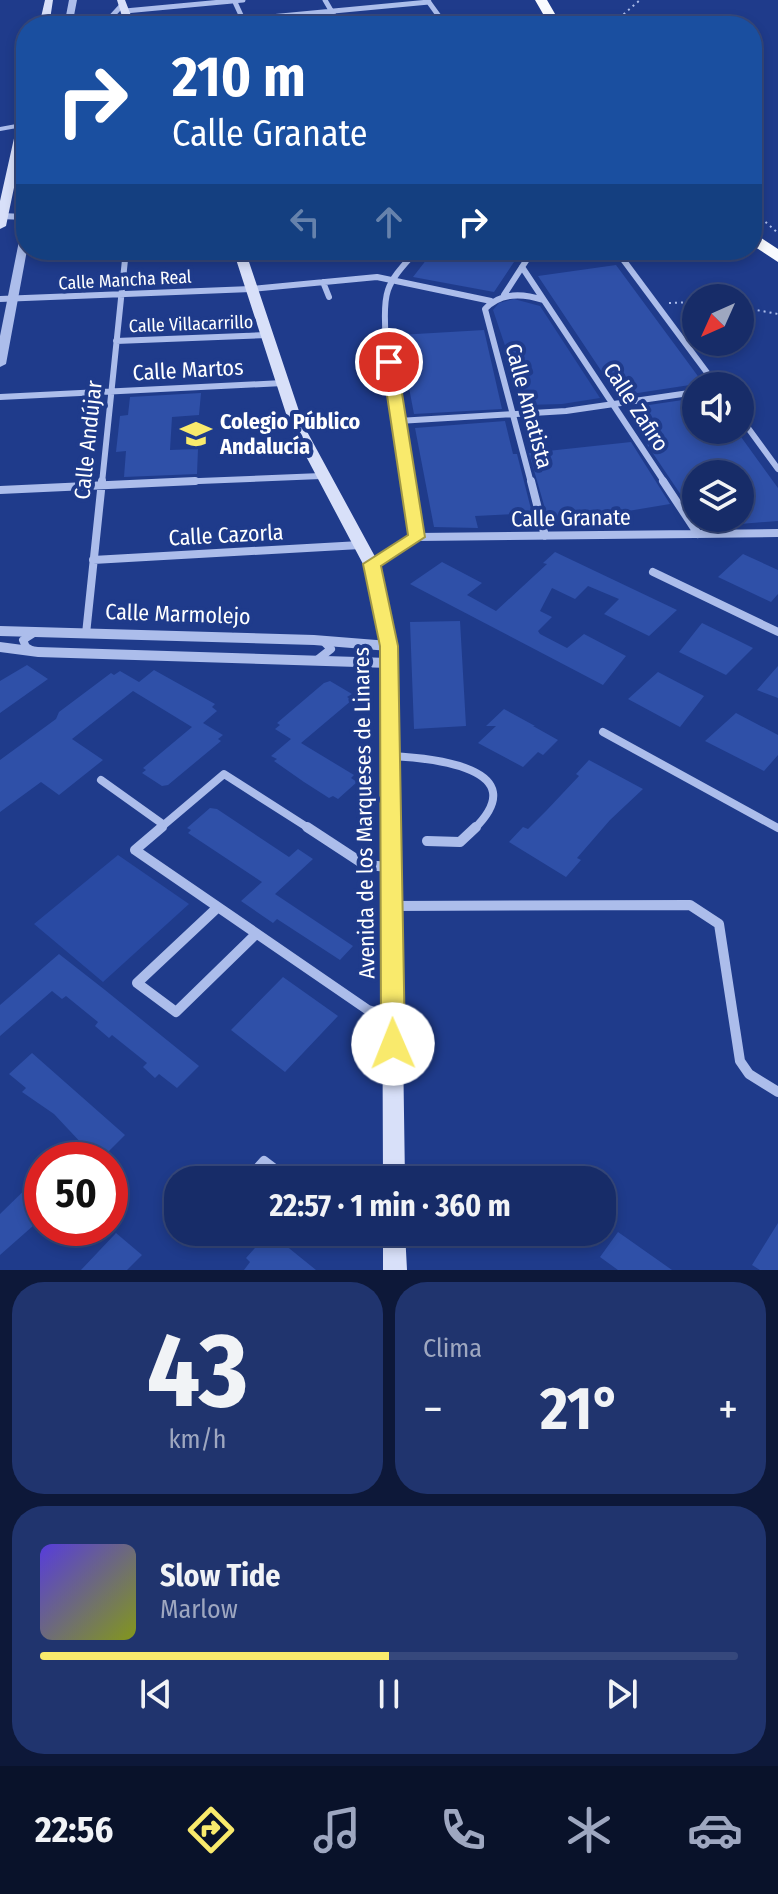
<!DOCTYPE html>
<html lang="es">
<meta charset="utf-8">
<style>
:root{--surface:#172c68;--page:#20346e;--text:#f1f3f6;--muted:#9ea7c0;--line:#36487c;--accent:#f9ea6c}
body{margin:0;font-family:"Fira Sans Condensed",sans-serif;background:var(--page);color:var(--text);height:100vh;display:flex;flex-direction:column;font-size:30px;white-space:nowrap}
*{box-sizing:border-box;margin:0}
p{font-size:26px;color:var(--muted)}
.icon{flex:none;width:44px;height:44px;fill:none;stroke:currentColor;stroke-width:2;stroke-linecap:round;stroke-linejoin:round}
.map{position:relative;height:1270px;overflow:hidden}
.drawer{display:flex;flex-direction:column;gap:12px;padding:12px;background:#0d1839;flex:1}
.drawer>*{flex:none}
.top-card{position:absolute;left:16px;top:16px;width:746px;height:244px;border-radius:32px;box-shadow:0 4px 12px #0003,0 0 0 2px var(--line);background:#1a4fa0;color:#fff;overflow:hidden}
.needle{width:52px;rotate:225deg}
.controls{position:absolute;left:682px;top:284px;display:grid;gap:16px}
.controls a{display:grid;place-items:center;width:72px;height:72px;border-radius:50%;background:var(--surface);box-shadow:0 4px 12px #0003,0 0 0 2px var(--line);font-size:40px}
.speed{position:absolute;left:24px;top:1142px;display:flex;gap:16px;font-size:40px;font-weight:700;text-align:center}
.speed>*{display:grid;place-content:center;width:104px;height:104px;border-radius:50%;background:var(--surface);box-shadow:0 4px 12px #0003,0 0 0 2px var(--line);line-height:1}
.speed .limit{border:12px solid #d22;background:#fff;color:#111}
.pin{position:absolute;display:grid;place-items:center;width:68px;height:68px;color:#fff;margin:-34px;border:4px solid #fff;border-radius:50%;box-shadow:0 2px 8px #0007}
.me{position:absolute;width:88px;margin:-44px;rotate:359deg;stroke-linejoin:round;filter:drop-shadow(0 0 6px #0008)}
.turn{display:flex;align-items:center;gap:28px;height:168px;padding:0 24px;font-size:36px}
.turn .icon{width:104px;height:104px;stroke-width:2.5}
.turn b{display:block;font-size:56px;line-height:68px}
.lanes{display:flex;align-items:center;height:76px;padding:0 24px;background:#0003;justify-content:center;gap:40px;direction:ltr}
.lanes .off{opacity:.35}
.big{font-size:60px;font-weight:700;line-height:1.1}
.drawer .tile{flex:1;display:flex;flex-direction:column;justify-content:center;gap:12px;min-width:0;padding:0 28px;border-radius:32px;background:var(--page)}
.drawer .dial{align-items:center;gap:0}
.dial b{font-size:104px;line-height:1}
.song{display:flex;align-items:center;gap:24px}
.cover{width:96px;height:96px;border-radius:12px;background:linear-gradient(135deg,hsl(250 70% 55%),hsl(70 70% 35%))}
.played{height:8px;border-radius:4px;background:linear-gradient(90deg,var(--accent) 50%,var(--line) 50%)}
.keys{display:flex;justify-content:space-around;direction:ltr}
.heat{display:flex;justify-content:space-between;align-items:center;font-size:44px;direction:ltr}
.drawer .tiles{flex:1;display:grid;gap:12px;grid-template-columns:1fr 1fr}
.tile:last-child{grid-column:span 2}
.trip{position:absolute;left:164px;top:1166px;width:452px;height:80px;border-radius:32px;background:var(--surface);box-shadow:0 4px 12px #0003,0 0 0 2px var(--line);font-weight:700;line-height:80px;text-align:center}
.dock{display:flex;height:128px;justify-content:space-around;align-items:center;background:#09122a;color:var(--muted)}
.dock .icon{width:56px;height:56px}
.dock .current{color:var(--accent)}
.dock b{font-size:36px;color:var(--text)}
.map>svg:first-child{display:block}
.green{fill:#294aa3}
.building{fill:#2f50a8}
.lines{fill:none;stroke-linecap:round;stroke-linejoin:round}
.path{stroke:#acbdeb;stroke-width:2;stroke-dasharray:2 4;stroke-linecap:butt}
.service{stroke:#acbdeb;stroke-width:4}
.minor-far3{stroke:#acbdeb;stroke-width:5}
.minor-far2{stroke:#acbdeb;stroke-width:6}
.minor-far1{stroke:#acbdeb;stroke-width:8}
.minor{stroke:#acbdeb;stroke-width:10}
.tertiary{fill:#acbdeb;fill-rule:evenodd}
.secondary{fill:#d8e0f9;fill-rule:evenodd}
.trunk{fill:#f8fafe;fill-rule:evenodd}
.route{fill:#f9ea6c;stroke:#a29846;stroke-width:2}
.labels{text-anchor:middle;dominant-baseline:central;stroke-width:8;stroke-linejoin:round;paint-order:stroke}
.far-street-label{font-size:18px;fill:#fff;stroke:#1f3b8b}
.street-label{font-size:22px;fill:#fff;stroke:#1f3b8b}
.poi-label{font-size:22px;font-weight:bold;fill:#fff;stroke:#1f3b8b;text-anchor:start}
</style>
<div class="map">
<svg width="778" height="1270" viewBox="0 0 778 1270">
<rect width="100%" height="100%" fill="#1f3b8b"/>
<path class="green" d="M327,14L334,26H253L250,21Z
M514,299L540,306L600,398L562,404L525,405L493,310L499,303Z
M118,855L189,904L103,982L34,924Z"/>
<path class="building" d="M434,250H522L494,292L413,277Z
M616,265L703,383L618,396L538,276Z
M484,330L502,409L414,414L399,335Z
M201,393L199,415L172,417L170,450L198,449L197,474L124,477L126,451L116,452L120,416L128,415L130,397Z
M696,398V430H736L778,488V521L740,524V474H696V499L685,501L644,440H649L629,408Z
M505,421L513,454H517L532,513L475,516L478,528L434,527L415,428Z
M631,442L670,504L610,514L555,517L554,512H546L529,453Z
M555,552L677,610L649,636L604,614L619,599L588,586L575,599L552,588L540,611L552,617L538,631L540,634L567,648L584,634L626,656L603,685L410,584L442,562L482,583L467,595L496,611L547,564L543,563Z
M743,554L778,570V594L771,602L718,577Z
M460,621L466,726L414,729L410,622Z
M702,623L733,638L753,648L726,675L679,652Z
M27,665L48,679L0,713V681Z
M778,666V698L757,690Z
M154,670L215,704L212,707L217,711L203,723L223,735L218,739L221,741L168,785L162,786L142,773L146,770L143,768L192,727L133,691L72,739L103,760L59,795L41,782L0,812V760L56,719L59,712L111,673L114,675L120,671L139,682Z
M658,672L704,696L680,727L628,699Z
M330,681L352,694L347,697L352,700L301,743L354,775L351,778L357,782L338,799L333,796L329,798L304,782L274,761L277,759L271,756L291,739L275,729L280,725L277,723L324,683Z
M504,709L535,726H533L558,740L543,755L538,752L523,767L478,743L496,726H486Z
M736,713L778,735V755L764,771L705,741Z
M589,760L643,789L610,820L577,858L581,860L566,877L509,842L523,827L528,829L546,811L579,776L576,774Z
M210,808L217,809L289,857L298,849L313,859L275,894L353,946L340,960L277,919L273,923L241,901L262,882L188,833L191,830L187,828Z
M59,954L105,990L199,1066L177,1088L159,1074L155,1078L143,1067L147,1063L112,1035L109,1038L95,1026L98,1022L66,996L62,999L52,991L0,1036V1005Z
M283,977L338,1016L285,1072L231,1030Z
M32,1053L125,1135L102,1158L86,1144L84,1146L54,1114L22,1092L26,1088L9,1074Z
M42,1173V1218L0,1255V1214Z
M778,1223V1270H760L752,1265Z
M269,1232L316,1270H244L250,1262L246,1258Z
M618,1232L672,1270H618L600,1257Z
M116,1233L142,1255L127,1270H81Z"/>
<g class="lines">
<path class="path" d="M610,26L640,0
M752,210L778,233
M669,303L696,302
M740,307L778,314"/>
<path class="service" d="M0,129L22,125"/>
<path class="minor-far3" d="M234,0L246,26
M325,0L340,26
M428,1L446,26
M125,11L243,0
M111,26L112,16L123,4
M174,26L429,2
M393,26L443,21
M11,174H26"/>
<path class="minor-far2" d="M0,216L26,217
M616,250L717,386
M126,253L194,250
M522,267L665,483
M323,282L329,297
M504,295L533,250
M0,299L251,289L377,277L491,301
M116,341L267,335
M0,397L283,383
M740,417L778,469
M398,421L566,411L696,392
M102,483L126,250
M149,483L321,476
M409,483C402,442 376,325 388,290C393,275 407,262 417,250
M531,483L485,309C501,292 522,293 543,300"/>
<path class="minor-far1" d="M408,481L417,537
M531,481L545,536
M663,481L698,534
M0,490L195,481
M93,560L360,545
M371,564L417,537L778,533
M653,572L778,632
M86,634L102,481
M33,651L26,647L23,640L34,633
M317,660L331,649L323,641
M603,732L778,828
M391,756C432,758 536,768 474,829
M101,780L164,825
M159,829L224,774L310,829"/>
<path class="minor" d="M162,827L135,850L368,1010L393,1017
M307,827L365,865L390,867
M427,841L460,842L476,827
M392,906L690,905L719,924L740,1061L749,1074L778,1092
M218,907L137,983L176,1012L256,934
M247,1180L264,1161L289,1180
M358,1232L390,1242
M199,1235L201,1232"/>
<path class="tertiary" d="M69,0H77L72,26H64Z
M26,228L27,250L6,364L0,367V336L21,231Z
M0,626L314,635L389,641L396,646L389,651L314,645L0,636Z
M0,642L38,647L389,658L396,663L389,668L38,657L0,652Z"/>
<path class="secondary" d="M45,0H53L49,26H39Z
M117,0H125L135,26H125Z
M26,104V130L6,226L0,229V201L21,107Z
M233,250H245L304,426L379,564L397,646L405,1180H383L381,646L363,564L290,426Z
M383,1232H405L407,1270H383Z"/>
<path class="trunk" d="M535,0H547L562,26H550Z
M752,232L778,249V262L752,245Z"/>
</g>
<path class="route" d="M389,358L397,362L425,537L381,566L398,646L405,1044L401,1052L393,1055L385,1052L381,1044L380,646L363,564L408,535L382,362Z"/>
<defs>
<symbol id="school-bare" viewBox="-9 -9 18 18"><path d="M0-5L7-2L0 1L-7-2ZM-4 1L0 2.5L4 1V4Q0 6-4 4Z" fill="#f9ea6c" stroke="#1f3b8b" stroke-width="2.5" paint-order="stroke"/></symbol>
</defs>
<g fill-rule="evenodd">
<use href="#school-bare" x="174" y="412" width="44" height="44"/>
</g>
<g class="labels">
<g class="far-street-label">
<text transform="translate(125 280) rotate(-3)">Calle Mancha Real</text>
<text transform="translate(191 324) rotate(-2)">Calle Villacarrillo</text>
</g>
<g class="street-label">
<text transform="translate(188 370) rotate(-3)">Calle Martos</text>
<text transform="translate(529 406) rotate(75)">Calle Amatista</text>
<text transform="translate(636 407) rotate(57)">Calle Zafiro</text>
<text transform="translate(88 440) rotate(-84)">Calle Andújar</text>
<text transform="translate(571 518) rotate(-1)">Calle Granate</text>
<text transform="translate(226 535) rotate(-3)">Calle Cazorla</text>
<text transform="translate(178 614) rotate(2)">Calle Marmolejo</text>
<text transform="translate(364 813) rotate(-91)">Avenida de los Marqueses de Linares</text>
</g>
<g class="poi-label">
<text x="220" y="421">Colegio Público<tspan x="220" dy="25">Andalucía</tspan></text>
</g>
</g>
</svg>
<div class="controls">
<a><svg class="needle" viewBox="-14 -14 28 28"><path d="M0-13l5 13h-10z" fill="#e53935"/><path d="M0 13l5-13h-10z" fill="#9ea7c0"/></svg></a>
<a><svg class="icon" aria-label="sound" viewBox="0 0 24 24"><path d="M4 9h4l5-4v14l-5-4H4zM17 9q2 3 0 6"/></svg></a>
<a><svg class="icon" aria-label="layers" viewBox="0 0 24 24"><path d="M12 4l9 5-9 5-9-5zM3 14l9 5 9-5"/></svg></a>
</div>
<div class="speed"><div class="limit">50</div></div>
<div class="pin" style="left:389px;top:362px;background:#d93025"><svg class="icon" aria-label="arrive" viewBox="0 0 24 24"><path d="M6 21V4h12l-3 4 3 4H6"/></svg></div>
<svg class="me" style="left:393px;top:1044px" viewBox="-20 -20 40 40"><circle r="19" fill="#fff"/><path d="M0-13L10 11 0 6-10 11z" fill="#f9ea6c"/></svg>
<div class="trip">22:57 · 1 min · 360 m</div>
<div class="top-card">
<div class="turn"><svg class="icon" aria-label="right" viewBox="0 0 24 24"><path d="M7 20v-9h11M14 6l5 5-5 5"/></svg><div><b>210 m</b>Calle Granate</div></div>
<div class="lanes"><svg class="icon off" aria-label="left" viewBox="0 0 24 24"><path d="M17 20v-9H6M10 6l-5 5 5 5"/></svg><svg class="icon off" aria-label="ahead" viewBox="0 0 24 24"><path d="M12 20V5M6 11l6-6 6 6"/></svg><svg class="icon" aria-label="right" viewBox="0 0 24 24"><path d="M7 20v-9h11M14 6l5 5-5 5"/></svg></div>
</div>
</div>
<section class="drawer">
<div class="tiles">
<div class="tile dial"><b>43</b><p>km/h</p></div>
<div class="tile"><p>Clima</p>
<div class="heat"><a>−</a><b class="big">21°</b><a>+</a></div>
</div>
<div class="tile">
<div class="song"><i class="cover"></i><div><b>Slow Tide</b><p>Marlow</p></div></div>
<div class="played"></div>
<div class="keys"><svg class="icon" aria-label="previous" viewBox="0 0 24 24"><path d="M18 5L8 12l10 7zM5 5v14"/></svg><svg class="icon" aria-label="pause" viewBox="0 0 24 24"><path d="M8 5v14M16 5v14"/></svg><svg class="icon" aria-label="next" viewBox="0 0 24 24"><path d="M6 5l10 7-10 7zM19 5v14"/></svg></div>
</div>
</div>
</section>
<nav class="dock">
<b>22:56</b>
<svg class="icon current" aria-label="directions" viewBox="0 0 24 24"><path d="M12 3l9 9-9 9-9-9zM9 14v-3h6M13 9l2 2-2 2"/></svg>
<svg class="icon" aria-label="music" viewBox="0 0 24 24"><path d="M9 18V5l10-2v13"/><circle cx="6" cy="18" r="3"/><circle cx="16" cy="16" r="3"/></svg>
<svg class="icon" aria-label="phone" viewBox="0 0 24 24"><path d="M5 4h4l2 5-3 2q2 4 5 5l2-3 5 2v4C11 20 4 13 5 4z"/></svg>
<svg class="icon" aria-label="climate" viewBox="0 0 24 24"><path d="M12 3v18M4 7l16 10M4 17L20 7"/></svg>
<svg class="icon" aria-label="car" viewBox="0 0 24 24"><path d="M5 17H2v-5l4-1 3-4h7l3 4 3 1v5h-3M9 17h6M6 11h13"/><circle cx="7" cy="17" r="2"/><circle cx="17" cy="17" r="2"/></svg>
</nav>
